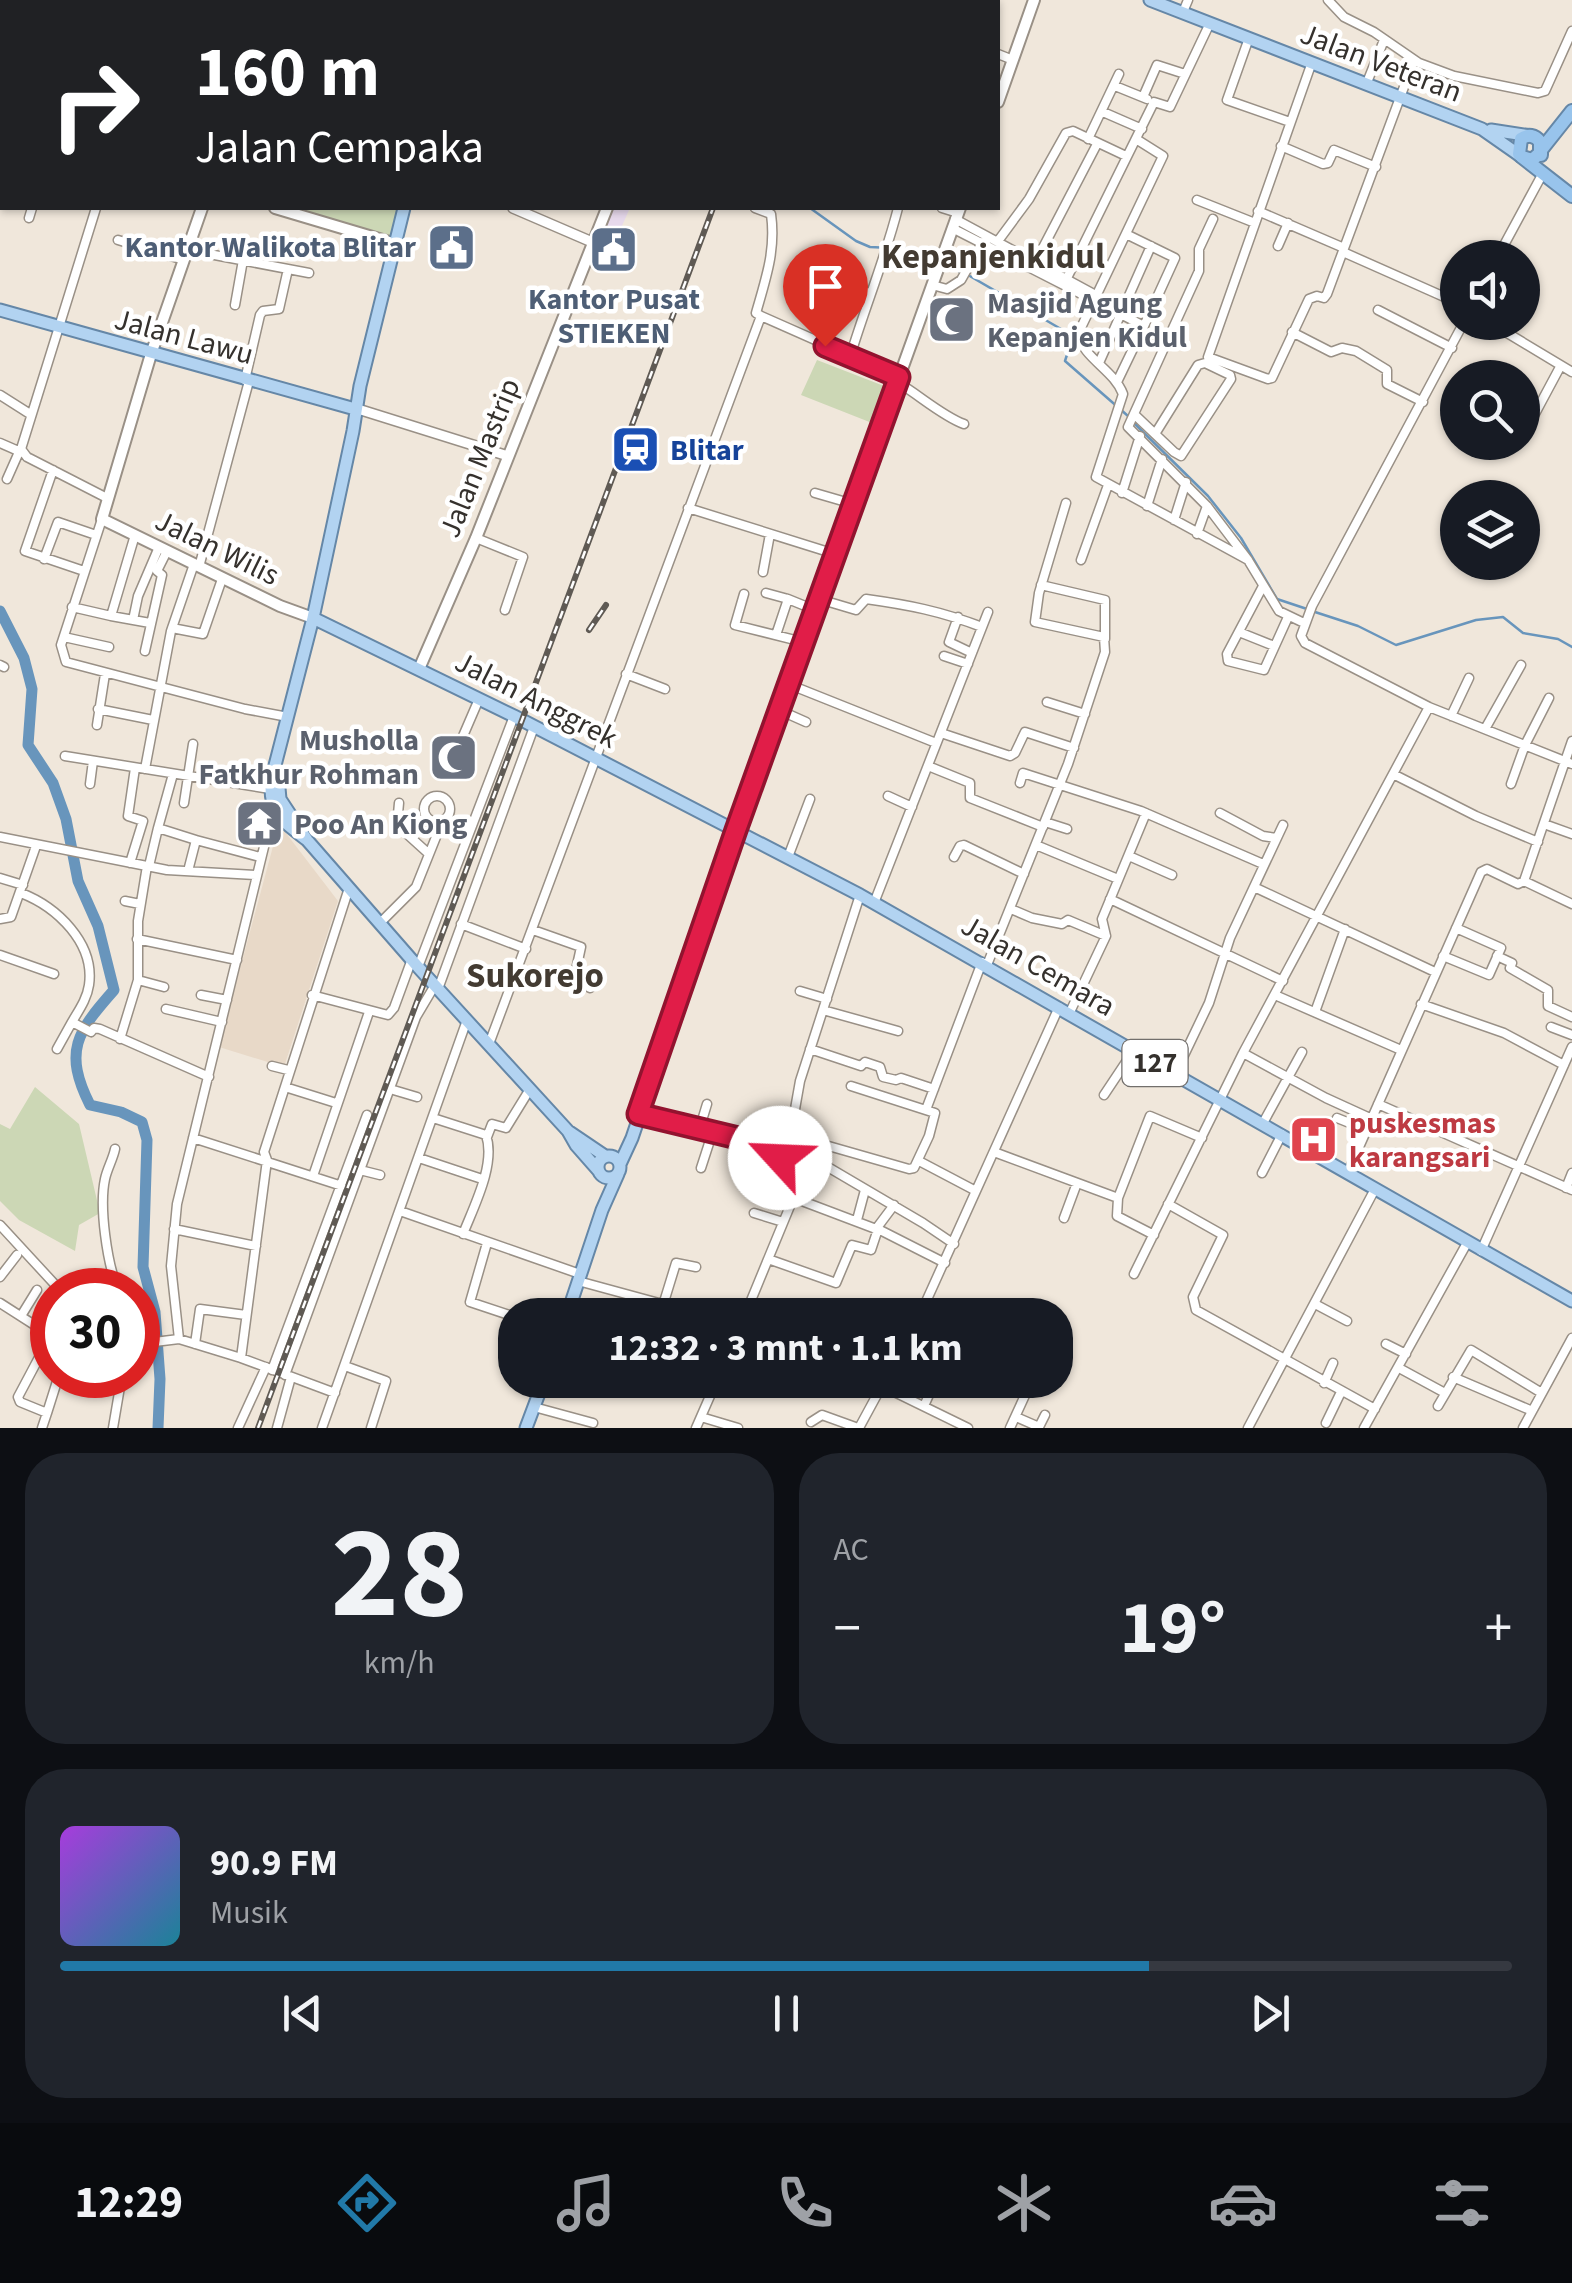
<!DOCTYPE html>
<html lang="id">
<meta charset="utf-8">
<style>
:root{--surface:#171b24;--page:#20242c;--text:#f1f3f6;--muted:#9ea1a6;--line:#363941;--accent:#2179a8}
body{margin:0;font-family:"Source Sans 3",sans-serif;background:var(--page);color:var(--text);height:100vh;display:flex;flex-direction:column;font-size:38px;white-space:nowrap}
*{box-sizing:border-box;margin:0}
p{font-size:32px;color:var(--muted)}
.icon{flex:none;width:55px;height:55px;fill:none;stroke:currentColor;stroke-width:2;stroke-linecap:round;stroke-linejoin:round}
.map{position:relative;height:1428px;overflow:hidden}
.side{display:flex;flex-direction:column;gap:25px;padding:25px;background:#0d0f14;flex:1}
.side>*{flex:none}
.top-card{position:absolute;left:0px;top:0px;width:1000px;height:210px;box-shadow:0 2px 8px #0004;background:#202124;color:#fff;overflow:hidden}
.buttons{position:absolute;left:1440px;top:240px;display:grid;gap:20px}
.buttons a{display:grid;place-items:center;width:100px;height:100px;border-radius:50%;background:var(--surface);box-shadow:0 2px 8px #0004;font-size:50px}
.speed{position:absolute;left:30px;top:1268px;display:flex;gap:20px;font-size:50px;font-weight:700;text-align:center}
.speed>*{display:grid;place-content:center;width:130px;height:130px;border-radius:50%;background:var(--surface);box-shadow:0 2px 8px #0004;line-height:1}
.speed .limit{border:15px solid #d22;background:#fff;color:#111}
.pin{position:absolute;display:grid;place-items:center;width:85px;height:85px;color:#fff;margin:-102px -42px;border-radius:50% 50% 50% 0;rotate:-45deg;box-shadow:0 0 10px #0007}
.pin .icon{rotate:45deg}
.me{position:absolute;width:110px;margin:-55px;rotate:295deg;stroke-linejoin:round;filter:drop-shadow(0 0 8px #0008)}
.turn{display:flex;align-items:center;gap:35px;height:210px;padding:0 30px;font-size:45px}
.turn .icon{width:130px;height:130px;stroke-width:2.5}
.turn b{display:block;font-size:70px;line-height:85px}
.big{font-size:75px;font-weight:700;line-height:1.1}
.side .card{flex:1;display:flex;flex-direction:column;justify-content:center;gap:15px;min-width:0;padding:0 35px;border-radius:40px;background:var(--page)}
.side .dial{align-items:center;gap:0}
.dial b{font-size:130px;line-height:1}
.song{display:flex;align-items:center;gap:30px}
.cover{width:120px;height:120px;border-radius:15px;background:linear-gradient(135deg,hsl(280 70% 55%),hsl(190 70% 35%))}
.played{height:10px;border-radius:5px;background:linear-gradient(90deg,var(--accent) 75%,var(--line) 75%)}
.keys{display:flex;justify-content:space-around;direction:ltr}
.heat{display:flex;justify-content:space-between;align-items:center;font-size:55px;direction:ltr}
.side .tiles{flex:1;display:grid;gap:25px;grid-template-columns:1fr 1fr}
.card:last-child{grid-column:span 2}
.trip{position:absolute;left:498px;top:1298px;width:575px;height:100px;border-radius:40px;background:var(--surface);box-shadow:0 2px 8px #0004;font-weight:700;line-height:100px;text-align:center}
.dock{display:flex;height:160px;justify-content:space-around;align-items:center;background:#090b0e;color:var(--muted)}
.dock .icon{width:70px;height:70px}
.dock .selected{color:var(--accent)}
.dock b{font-size:45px;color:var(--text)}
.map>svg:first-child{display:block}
.built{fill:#e8d9c8}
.education{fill:#e7d9ec}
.green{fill:#ccd7b5}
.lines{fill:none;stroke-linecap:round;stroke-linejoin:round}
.stream{stroke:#6895bc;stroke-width:2.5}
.river{stroke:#6895bc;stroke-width:11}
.minor-casing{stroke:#999086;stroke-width:11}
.tertiary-casing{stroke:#999086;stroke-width:12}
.secondary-casing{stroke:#999086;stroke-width:14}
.primary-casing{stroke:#6587a7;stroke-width:15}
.trunk-casing{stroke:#6587a7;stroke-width:16}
.minor{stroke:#fff;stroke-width:8}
.tertiary{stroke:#fff;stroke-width:9}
.secondary{stroke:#fff;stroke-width:10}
.primary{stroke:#b2d3f1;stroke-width:11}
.trunk{stroke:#98c4ec;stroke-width:12}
.rail-casing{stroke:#5f5a54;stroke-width:6}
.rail{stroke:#fff;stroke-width:2.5;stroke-dasharray:8;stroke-linecap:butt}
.route-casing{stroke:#92132f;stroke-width:25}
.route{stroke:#e11d48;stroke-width:18}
.labels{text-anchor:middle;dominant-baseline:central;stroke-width:9;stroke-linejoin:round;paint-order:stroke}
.shield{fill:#fff;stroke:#726f6c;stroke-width:2.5}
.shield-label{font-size:28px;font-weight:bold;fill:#35312d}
.street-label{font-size:30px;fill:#35312d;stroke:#fff}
.service-label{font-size:30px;font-weight:bold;fill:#4e5e75;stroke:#fff;text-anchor:end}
.worship-label{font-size:30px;font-weight:bold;fill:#5b616d;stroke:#fff;text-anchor:start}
.transit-label{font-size:30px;font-weight:bold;fill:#164399;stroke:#fff;text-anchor:start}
.health-label{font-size:30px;font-weight:bold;fill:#be3a42;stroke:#fff;text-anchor:start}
.quarter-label{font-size:35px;font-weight:bold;fill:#433b32;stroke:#fff}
</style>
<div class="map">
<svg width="1572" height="1428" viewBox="0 0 1572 1428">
<rect width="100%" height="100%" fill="#f0e7db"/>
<path class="built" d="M279,824L338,901L284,1067L219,1047Z"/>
<path class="education" d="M614,208L629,210L618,235L604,229Z"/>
<path class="green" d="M277,208H402L395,240Z
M817,360L884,386L872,423L801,395Z
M35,1087L79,1124L100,1213L79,1225L75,1251L19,1220L0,1201V1124L10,1129Z"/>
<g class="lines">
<path class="stream" d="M740,2L741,0
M810,208L856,241L870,247L912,249L938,262
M945,265L961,272
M968,275L1073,336L1065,361L1128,416
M1133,422L1208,496L1241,538L1277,599L1307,609
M1315,612L1358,626L1396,645L1476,620L1503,617L1523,633L1558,639L1572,647"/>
<path class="river" d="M0,611L24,658L32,689L28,745L53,783L66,819L78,881L98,926L114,990C77,1032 63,1051 90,1105L121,1112L142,1122L147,1140L143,1267L155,1312L160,1379L158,1428"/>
<defs>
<path id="minor" d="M356,0L363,2
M392,0L400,2
M929,0L935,2
M1328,0L1344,17L1374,32L1419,63L1454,76L1538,93L1545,91L1572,31
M89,2L90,0
M580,2L581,0
M625,2V0
M783,2L784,0
M795,2L796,0
M846,2V0
M0,8L2,9
M1183,12L1188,0
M1249,38L1227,100L1290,122
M998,54L1013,60
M1312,62L1208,357L1268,379L1272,378L1309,299L1317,296L1324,298L1327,294L1414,60
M0,73H2
M1366,85L1384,40
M1115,86L1147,99
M1143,97L1157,65L1185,74
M1103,112L1142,129
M1088,139L1119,74
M1136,139L1163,156L1078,334C1083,358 1114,370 1123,394L1096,477L1248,560
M1281,146L1323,164L1328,163L1334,150L1376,167
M1197,200L1255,223
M96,208L21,449L27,457L107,498
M942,208L958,213
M1258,211L1344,248
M29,218L32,208
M955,219L1092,293L1094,299
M1213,219L1199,249V271L1128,427L1207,506L1248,560L1279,611L1304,623
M952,228L1144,326L1117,382
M1126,234L1175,258L1144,326
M118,240L184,260
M998,241L1029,199L1066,133L1073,131L1126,156
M1278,246L1288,223
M188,250L309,273
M1343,252L1458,303
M1497,258L1543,173
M1036,261L1097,144
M845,265L841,284L870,293
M1067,278L1154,102L1170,107L1210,23
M932,285L947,289L961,280L982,243
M235,305L243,260
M1378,310L1452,348
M761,316L899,377
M1464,322L1312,606L1301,636L1305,643L1429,707L1572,764
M1489,322L1572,372
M1292,332L1331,352L1342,348L1356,351L1387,370V384L1423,402
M850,357C865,307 885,259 898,208
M1099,363L1151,246
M245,380L260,315L263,311L279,309L288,269
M897,382C918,394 942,416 964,424
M0,395L30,414
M1136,416L1174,452L1181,456L1231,379L1230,375L1205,363L1198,365L1155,434
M1530,423L1560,367
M0,443L23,453
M53,470L25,551L84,571
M7,479L19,452
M815,493L853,504
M1122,493L1140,436
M1147,506L1162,459
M688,508L835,554
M102,519L61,645L66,662L245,709L288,717
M1174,520L1186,482
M1197,534L1207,506
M476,538L523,557L505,610
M44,559L58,522L96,535
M1081,560L1108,485
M199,567L249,381
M763,572L770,534
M1041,585L1105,600V639
M1263,586L1227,654L1228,661L1264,670L1288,617
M766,593L788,599L776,635
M744,594L735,625L803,642
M788,599L815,610
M819,599L856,610L866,599C909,605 940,611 982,627
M72,607L111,616L135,535
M111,616L150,623
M958,617L949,642L972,653
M133,620L138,596L159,547
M172,628L203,634L222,579
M1239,632L1274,646
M64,637L109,647
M145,651L162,575L157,571L167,551
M944,656L968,664
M0,665L4,667
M626,674L665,689
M788,684L936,743
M1047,702L1085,714
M98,709L153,720
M779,710L806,722
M1451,716L1469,678
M97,725L105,674
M1485,729L1521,665
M941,733L1010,756L1015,753L1025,732L1074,748
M457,750L479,699
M65,756L270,789
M928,766L970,783V798L1043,827
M145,769L171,631L194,564
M1395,775L1476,816L1538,842
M1020,783L1023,773L1141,811L1263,864
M90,784L93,761
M1511,784L1525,745L1549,698
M888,796L912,807
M424 809a13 13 0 1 1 26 0a13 13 0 1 1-26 0Z
M184,803L193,744
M399,803L397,825L429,854
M1220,813L1263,836L1276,838
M1045,822L1067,829
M1544,824L1572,834
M158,828L173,774
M0,837L167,870L255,875
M1036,845L1118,879
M1129,856L1172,875
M788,857L810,799
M954,857L960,846L964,845L1024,874
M130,863L143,821L128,816L135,768
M149,866L158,828L196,840
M188,871L196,840L260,857
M0,878L23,885
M1524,881L1572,741
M1254,887L1435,972
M21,893C57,907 95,943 89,985C87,999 79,1010 72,1022L91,1032L94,1028L100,1029L209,1077
M1110,899L1283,981
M125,901L140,904
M874,903L988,612
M1011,909L1032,918L1062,924L1068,920L1106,936
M0,919L11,917L36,846
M380,923L416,887L442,822
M461,924L526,949
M533,930L581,947L576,970L593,977L590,988
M137,939L237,960
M0,955L54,974
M1443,956L1489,975L1501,948L1456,928
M1497,956L1512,963L1510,968L1548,990V1006L1572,1017
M987,965L1068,764L1105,652L1104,637L1035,622L1039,593L1066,503
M418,967L514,716
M138,980L164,987
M438,989L534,727
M800,991L827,999
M201,995L227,1000
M312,995L388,1015L394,1008L412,959
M1275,995L1401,1050
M1421,1004L1504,1033L1564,1065
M166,1009L222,1022
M823,1010L898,1031
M1070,1012L1106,936L1102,919L1146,813
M1315,1012L1345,929
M1551,1027L1572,1035
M120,1039L138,980V921L147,866
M489,1044L761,316L756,313C766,278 776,250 771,214L755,208
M57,1049L72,1022
M810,1049L861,1066L865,1062L880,1067L883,1077L896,1080L901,1078L934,1089
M1243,1053L1326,1098L1372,1119
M272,1066L288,1070
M1175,1074L1209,1003L1230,938L1283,825
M285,1087L336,1103
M390,1089L417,1097
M1104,1095L1134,1050
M1378,1104L1572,1190
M927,1107L982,962
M640,1114L741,1139L805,1171
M433,1118L486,1135C496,1164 474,1206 463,1234
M1337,1118L1367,1130
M1263,1123L1302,1052
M700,1127L707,1104
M487,1137L492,1124L506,1128L530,1089
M193,1138L342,1186
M811,1141L909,1169L914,1168L929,1136L935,1113L851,1086
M115,1149C113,1159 107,1169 105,1179C99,1207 107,1263 118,1290
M994,1152L1118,1198L1150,1116L1202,1138
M419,1158L482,1179
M808,1161L821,1163L923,1223L954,1244
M919,1161L976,1191
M701,1168L713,1131
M360,1170L380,1175
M1348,1172L1481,872L1487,869L1518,884L1524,881L1572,904
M1262,1173L1282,1134
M313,1176L369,1012
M1566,1188L1572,1173
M760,1189L770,1153
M794,1198L876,1229L894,1205
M1118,1198L1117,1216L1154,1235
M1168,1204L1223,1235L1193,1297L1196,1310L1375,1409
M400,1211L580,1274
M754,1213L783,1222
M1064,1218L1077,1183
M857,1220L865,1190
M0,1225L60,1290
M174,1229L256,1246
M487,1243L470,1302L515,1317
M1481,1251L1572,1047
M768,1259L836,1283L852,1245L871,1250L878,1229L945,1263
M1134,1274L1243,1053L1429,707
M0,1277L17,1255
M578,1281L703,1315
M0,1303L50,1335
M1315,1304L1347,1321
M903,1310L914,1315
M660,1315L676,1263L696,1267
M745,1315L809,1160L810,1137L792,1126L800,1081L860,895
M920,1315L1059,1007
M21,1316L37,1290
M179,1339L171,1266L177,1204L273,810
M138,1344L179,1339L241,1358L335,1393
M195,1344L200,1309L246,1315
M1386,1344L1406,1354
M241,1358L267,1160L264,1152L349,888
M345,1366L386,1381L371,1428
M1399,1368L1445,1393
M272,1370L367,1115
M285,1375L416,1017L435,985
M1453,1377L1530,1410
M654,1380L680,1382L712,1393
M1324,1383L1333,1363
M882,1386L968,1428
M924,1406L932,1388
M1438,1406L1471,1350L1540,1392
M534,1407L593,1423
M47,1413L59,1375
M701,1417L738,1428
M1016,1417L1039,1427L1045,1415
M811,1422L822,1415L858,1428
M1326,1423L1341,1392
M42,1428L47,1413L20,1402L18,1397L52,1333
M113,1428L122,1375
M238,1428L266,1367
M277,1428L291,1377
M322,1428L467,1020
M696,1428L717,1380
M859,1428L885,1380
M1010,1428L1032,1380
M1248,1428L1375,1189
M1364,1428L1467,1243
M1523,1428L1572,1338"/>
<path id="tertiary" d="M182,0L189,2
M513,208L592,242
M361,410L508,456"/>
<path id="secondary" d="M268,2L269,0
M696,2L697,0
M998,102L1034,0
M0,124L2,125
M202,208L151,354L102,519L280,606L313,618
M275,208L396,244
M419,669L476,538L607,208
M736,830L960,208"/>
<path id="primary" d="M1150,0L1482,129L1522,157
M447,2V0
M1491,130L1531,136
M0,310L355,409
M313,618L514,716L860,895L1572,1301
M278,777L280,799L307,840L418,967L568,1131L605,1156
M307,840C281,820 267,812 272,777L313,618L353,431L360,386L404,208
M568,1131L576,1145L598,1170
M598 1167a11 11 0 1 1 22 0a11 11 0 1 1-22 0Z
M620,1164L632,1138L736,830
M567,1315L602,1210L618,1174
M526,1428L544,1380"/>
<path id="trunk" d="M1541,155V150L1572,111
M1522,157L1532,160L1540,153V142C1535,135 1528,134 1521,139L1519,154L1522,157L1572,196"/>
</defs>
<use href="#minor" class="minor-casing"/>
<use href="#tertiary" class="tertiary-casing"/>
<use href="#secondary" class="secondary-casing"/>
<use href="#primary" class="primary-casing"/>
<use href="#trunk" class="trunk-casing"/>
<use href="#minor" class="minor"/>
<use href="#tertiary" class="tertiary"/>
<use href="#secondary" class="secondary"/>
<use href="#primary" class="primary"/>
<use href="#trunk" class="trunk"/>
<defs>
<path id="rail" d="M790,2L791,0
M589,630L606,605
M258,1428L713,208"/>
</defs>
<use href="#rail" class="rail-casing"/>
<use href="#rail" class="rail"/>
</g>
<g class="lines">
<defs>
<path id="route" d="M780,1158L742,1139L638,1114L736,830L899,377L825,346"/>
</defs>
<use href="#route" class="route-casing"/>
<use href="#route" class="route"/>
</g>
<defs>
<symbol id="civic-square" viewBox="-11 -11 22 22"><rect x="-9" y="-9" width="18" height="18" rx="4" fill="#5c6f8a" stroke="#fff"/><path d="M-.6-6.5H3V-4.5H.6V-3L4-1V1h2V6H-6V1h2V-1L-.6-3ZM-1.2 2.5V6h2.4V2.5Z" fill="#fff"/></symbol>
<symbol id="mosque-square" viewBox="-11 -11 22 22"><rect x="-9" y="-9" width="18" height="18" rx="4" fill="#6b7280" stroke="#fff"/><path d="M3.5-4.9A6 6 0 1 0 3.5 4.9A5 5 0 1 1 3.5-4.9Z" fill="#fff"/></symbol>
<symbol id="station-square" viewBox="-11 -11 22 22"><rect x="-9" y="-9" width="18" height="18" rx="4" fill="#1a4fb4" stroke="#fff"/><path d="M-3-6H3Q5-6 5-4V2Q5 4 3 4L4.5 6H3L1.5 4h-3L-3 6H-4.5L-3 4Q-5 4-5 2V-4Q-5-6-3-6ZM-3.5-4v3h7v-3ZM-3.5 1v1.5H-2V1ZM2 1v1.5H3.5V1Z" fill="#fff"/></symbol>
<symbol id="temple-square" viewBox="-11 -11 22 22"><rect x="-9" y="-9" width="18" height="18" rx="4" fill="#6b7280" stroke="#fff"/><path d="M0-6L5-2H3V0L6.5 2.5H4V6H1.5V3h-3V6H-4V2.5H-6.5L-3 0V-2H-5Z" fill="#fff"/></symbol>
<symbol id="hospital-square" viewBox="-11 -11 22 22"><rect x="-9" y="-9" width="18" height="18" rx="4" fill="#e0444e" stroke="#fff"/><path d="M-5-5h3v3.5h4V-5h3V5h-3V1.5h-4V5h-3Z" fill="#fff"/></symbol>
</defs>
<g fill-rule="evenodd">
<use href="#civic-square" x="424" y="220" width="55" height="55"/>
<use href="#civic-square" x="586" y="222" width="55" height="55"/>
<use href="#mosque-square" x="924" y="292" width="55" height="55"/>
<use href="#station-square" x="608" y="422" width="55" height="55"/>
<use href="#mosque-square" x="426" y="730" width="55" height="55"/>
<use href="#temple-square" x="232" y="796" width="55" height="55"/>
<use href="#hospital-square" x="1286" y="1112" width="55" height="55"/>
</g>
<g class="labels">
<rect class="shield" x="1122.5" y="1040" width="65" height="46" rx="8"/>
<g class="shield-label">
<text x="1155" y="1063">127</text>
</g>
<g class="street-label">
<text transform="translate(1381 63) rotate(21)">Jalan Veteran</text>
<text transform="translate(184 337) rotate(15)">Jalan Lawu</text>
<text transform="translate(480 458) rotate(-68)">Jalan Mastrip</text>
<text transform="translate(217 548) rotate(26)">Jalan Wilis</text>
<text transform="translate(536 700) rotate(27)">Jalan Anggrek</text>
<text transform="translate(1038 966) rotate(30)">Jalan Cemara</text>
</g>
<g class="service-label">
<text x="416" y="247">Kantor Walikota Blitar</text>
<text x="614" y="299" text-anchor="middle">Kantor Pusat<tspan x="614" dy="34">STIEKEN</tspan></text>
</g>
<g class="worship-label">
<text x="987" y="303">Masjid Agung<tspan x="987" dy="34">Kepanjen Kidul</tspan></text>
<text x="419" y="740" text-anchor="end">Musholla<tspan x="419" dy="34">Fatkhur Rohman</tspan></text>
<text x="294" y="824">Poo An Kiong</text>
</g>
<g class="transit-label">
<text x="670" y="450">Blitar</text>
</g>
<g class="health-label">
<text x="1349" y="1123">puskesmas<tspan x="1349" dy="34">karangsari</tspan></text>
</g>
<g class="quarter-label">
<text x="993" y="257">Kepanjenkidul</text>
<text x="535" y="976">Sukorejo</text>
</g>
</g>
</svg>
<div class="buttons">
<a><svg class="icon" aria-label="sound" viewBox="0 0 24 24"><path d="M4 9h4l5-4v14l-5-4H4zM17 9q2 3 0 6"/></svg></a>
<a><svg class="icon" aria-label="search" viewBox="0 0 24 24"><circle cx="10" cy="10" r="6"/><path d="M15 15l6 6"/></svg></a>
<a><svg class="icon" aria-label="layers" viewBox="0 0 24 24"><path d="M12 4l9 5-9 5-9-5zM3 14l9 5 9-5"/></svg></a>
</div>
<div class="speed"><div class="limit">30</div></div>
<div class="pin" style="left:825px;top:346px;background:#d93025"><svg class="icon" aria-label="arrive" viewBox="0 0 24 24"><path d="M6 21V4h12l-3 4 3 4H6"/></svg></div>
<svg class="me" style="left:780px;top:1158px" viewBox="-20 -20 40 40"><circle r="19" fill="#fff"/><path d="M0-13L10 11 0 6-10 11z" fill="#e11d48"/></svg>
<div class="trip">12:32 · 3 mnt · 1.1 km</div>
<div class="top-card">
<div class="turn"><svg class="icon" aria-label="right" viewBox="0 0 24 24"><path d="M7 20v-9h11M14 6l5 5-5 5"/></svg><div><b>160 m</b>Jalan Cempaka</div></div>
</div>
</div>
<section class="side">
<div class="tiles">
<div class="card dial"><b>28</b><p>km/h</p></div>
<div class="card"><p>AC</p>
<div class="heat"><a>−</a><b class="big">19°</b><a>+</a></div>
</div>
<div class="card">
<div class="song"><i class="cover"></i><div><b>90.9 FM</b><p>Musik</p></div></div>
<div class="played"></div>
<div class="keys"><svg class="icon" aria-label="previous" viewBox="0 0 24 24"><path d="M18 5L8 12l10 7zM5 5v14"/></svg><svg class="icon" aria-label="pause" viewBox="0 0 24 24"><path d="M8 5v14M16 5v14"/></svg><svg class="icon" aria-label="next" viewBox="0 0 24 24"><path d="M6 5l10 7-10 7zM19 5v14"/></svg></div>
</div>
</div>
</section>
<nav class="dock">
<b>12:29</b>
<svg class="icon selected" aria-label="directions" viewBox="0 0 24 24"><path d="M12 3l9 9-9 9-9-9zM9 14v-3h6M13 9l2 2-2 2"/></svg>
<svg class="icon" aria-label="music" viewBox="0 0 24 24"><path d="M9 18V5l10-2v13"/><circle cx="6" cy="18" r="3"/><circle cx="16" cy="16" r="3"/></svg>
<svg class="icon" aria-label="phone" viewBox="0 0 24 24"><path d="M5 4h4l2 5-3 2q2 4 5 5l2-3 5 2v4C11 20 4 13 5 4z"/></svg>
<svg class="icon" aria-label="climate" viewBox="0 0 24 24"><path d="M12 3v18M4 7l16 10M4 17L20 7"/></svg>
<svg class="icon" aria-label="car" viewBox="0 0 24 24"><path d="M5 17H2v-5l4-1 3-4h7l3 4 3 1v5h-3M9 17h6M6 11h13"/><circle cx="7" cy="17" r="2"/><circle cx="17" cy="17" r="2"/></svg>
<svg class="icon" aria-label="filters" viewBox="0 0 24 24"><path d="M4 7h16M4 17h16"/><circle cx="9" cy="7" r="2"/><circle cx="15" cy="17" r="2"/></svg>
</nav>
